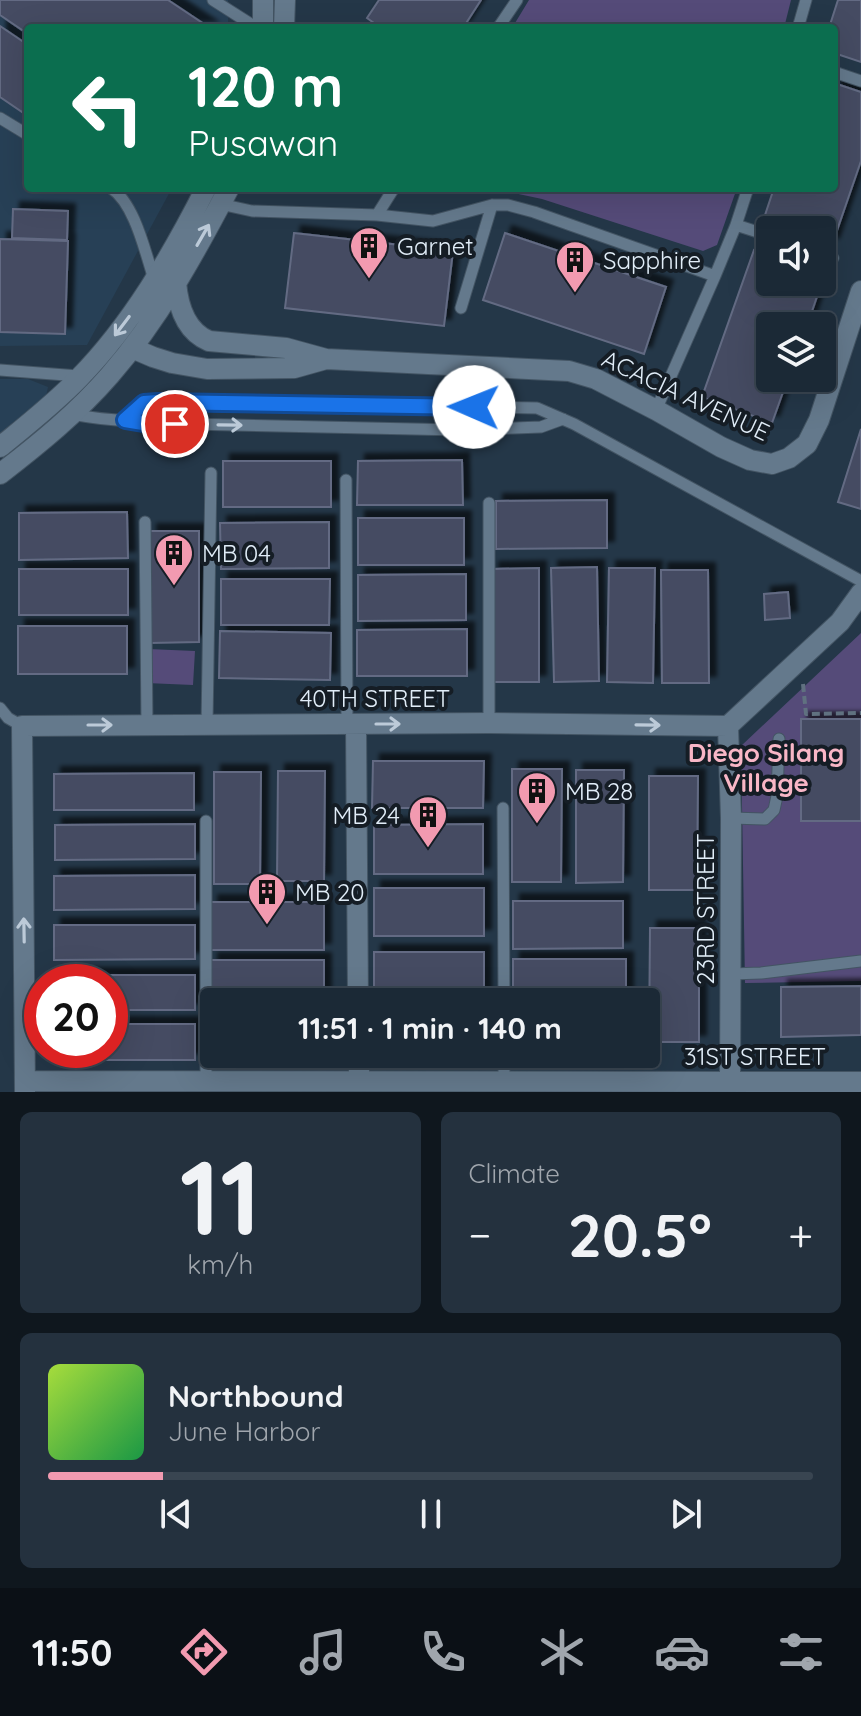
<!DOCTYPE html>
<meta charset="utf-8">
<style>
:root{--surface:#1b2936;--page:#24313e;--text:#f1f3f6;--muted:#a0a6ad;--line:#394551;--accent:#f29ab0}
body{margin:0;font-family:Quicksand,sans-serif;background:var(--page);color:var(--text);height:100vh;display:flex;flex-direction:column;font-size:30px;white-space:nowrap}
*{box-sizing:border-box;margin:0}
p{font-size:26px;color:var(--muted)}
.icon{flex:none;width:44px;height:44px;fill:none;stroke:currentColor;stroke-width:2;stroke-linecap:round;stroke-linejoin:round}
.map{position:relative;height:1092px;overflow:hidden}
.panel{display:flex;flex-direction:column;gap:20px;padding:20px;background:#0f171e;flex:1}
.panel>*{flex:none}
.guide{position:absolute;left:24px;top:24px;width:814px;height:168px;border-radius:8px;box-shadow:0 8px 32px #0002,0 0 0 2px var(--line);background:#0b6e4f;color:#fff;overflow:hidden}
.buttons{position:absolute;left:756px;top:216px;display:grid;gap:16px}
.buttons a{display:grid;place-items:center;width:80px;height:80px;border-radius:8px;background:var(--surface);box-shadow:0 8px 32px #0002,0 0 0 2px var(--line);font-size:40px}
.speed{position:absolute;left:24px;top:964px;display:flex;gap:16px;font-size:40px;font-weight:700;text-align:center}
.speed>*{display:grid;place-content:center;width:104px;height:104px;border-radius:50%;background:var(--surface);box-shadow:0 8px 32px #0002,0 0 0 2px var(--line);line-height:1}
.speed .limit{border:12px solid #d22;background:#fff;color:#111}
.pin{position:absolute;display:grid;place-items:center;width:68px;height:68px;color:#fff;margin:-34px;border:4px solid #fff;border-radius:50%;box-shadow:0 2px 8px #0007}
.me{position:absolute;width:88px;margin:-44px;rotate:271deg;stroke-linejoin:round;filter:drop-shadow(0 0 6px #0008)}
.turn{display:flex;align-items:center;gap:28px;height:168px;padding:0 32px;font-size:36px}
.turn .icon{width:104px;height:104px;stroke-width:2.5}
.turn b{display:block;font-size:56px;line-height:68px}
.big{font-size:60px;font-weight:700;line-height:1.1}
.panel .tile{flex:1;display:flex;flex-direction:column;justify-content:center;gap:12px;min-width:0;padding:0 28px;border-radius:12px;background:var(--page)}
.panel .dial{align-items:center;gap:0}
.dial b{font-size:104px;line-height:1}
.song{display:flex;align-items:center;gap:24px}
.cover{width:96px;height:96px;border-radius:12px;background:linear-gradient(135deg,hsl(80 70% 55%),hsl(140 70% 35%))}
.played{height:8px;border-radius:4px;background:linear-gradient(90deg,var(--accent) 15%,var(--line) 15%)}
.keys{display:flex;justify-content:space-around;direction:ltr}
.heat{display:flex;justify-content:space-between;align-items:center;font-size:44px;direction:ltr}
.panel .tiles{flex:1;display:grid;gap:20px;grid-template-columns:1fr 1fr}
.tile:last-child{grid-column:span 2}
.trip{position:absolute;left:200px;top:988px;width:460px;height:80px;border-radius:8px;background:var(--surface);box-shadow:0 8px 32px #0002,0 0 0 2px var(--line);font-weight:700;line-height:80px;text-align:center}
.tab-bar{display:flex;height:128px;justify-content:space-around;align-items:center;background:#0b1016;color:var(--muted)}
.tab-bar .icon{width:56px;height:56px}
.tab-bar .on{color:var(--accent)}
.tab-bar b{font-size:36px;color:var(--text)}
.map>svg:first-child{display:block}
.built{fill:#274056}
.green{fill:#554b79}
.building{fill:#444c62;stroke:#636b83;stroke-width:2;filter:url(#shadow)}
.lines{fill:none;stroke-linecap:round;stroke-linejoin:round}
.lane-casing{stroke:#435463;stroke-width:13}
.street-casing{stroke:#435463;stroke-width:22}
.secondary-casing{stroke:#435463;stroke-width:22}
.path{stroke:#607180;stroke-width:4;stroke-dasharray:8 4;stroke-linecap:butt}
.lane{stroke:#64798c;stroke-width:11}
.street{stroke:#64798c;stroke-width:20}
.secondary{stroke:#64798c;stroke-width:20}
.oneway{stroke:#bccad8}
.route-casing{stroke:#114b97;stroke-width:20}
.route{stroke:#1a73e8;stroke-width:14}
.labels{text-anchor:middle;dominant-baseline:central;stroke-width:8;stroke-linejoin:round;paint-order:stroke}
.poi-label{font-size:24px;fill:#e1edf8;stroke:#151d25;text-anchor:start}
.street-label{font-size:24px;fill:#e1edf8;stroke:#151d25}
.neighbourhood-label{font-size:26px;font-weight:bold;fill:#f9b6c6;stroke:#151d25}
</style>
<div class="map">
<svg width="861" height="1092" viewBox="0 0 861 1092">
<defs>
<filter id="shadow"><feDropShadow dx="7" dy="-7" stdDeviation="2" flood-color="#0009"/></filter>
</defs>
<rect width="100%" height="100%" fill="#243748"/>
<path class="built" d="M0,0H228V28H28V188H172L87,345L0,346Z
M0,379H28L48,387L46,396L0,433Z"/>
<path class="green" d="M529,0H791L784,28H512Z
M435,188H737L717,245L703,251L542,199L500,190L437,192Z
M861,633V981L745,983L741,746Z
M148,649L195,651L193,685L146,683Z"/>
<path class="building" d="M0,0H168L210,28H28V34L0,15Z
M379,0H481L463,28H381L367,18Z
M838,0H861V62L834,53V28H829Z
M0,26L28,45V116L0,97Z
M834,83L861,92V161L832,245L822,241V230H790L763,221L774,188H834Z
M13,209L68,211L67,240L12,238Z
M294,233L453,251L444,326L285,308Z
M505,233L666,287L644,354L483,300Z
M0,239L68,241L65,334L0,332Z
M754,250L770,256V282H822V275L824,276L807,326H770V378H788L772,423L702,397Z
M861,429V509L838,502Z
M462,460L463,505H357L358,461Z
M223,461H331V507H223Z
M607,500V548L496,549V501Z
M127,512L128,558L19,560V513Z
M358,518H464V565H358Z
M329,522V568L221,569L220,523Z
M150,531H199V642L150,643Z
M597,567L599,681L554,682L551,568Z
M539,568V682H493L492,569Z
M609,568H655L653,683L607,682Z
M19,569H128V615H19Z
M661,570H708L709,683H662Z
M466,574V620L358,621V575Z
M221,579H330L329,625H221Z
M788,592L790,618L765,620L764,594Z
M18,626H127V674H18Z
M467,629V676H357V630Z
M220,631L331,633L330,680L219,678Z
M801,719H861V821H801Z
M373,761H484L483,808H372Z
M512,769H562L561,882H512Z
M576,770H624L623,882L576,883Z
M278,771H325L324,881H277Z
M214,772H261L260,884H214Z
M194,773V810H54V774Z
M649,776H698L697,890H649Z
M195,824V859L55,860V825Z
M483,824V874H374V825Z
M195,875V909L54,910V876Z
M374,888H484V936H374Z
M513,901H623V948L513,949Z
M211,902H324V950H211Z
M54,925H195V959L54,960Z
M650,928H699V1042H649Z
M374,952H484V999H374Z
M513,959H626V1002H513Z
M211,960H324V1002H214V1008H211Z
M54,975H195V1010H110V982H54Z
M861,986V1035L781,1037V987Z
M212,1017H214V1054H327V1065H212Z
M110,1024H195V1060H55V1050H110Z
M371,1054H485V1062H371Z
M513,1054H627V1063L513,1064Z"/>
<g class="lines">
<defs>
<path id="lane" d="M213,0L257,28
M498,28L517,0
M798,28L806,0
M834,72L861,81
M0,118L28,135
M111,188C135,204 145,252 154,279
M220,204L252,211L377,215L433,221L492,205H508L534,212L715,276
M377,215L394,188
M736,225L770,236
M822,254L833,258
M461,308L492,205
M0,370L79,376
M656,410L715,276L736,225L748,188
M73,414C96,420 120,419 143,423L459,430L541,427L563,419
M125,420L144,403L158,402L537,408L574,424L861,581
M346,480L347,724
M145,522L147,725
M0,708L8,718L22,726
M489,723V503
M207,725L211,473
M503,808L504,1002
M731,818L765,819L774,810L777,796L779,739
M206,821V1081
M731,974L761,973L861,961
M504,1054V1081"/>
<path id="street" d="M356,724L358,1002
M728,726L731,818L730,1092
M728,726L840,622L861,593
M359,1054V1081
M25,1081L861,1082
M25,1092L22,726L489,723L728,726"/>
<path id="secondary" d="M263,28V0
M284,28L285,0
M176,282C178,306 185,331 209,341L286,348L326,359L569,371L596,379L656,410L721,447L750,460L772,464L789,458L807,444L819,420L861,291
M132,348L153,357L172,363L207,369L294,368L326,359
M0,447C27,425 55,403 79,378C132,324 172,255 206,188
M0,474C39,444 77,413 110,375C158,320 195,253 229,188"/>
</defs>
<use href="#lane" class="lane-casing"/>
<use href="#street" class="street-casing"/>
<use href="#secondary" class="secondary-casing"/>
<path class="path" d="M803,684L806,714L861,713"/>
<use href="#lane" class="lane"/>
<use href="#street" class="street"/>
<use href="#secondary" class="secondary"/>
</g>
<defs><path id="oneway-shaft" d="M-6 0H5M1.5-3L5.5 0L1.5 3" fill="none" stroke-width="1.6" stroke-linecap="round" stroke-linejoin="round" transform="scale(2)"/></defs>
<g class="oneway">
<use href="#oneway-shaft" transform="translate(203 235) rotate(-60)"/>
<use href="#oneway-shaft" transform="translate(122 326) rotate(127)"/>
<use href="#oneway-shaft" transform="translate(230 425) rotate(1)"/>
<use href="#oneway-shaft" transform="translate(388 724)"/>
<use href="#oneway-shaft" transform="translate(100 725)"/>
<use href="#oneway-shaft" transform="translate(648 725) rotate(1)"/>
<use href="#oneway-shaft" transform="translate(24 930) rotate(-91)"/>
</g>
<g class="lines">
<defs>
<path id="route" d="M175,424L143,423L125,420L144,403L158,402L474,407"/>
</defs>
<use href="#route" class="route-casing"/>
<use href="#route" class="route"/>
</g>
<defs>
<symbol id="building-pin" viewBox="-11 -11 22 30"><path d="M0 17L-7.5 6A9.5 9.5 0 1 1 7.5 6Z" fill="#f29ab0" stroke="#151d25"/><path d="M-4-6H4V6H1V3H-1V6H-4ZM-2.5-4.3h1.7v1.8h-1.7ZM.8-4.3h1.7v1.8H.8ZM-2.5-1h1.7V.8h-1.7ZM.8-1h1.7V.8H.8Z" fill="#111"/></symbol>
</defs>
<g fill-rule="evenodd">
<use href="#building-pin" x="347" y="224" width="44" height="60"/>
<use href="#building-pin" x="553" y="238" width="44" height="60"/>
<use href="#building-pin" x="152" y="531" width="44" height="60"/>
<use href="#building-pin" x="515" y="769" width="44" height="60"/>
<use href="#building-pin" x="406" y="793" width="44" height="60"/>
<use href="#building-pin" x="245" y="870" width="44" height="60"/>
</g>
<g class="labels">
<g class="poi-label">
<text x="397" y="246">Garnet</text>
<text x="603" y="260">Sapphire</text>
<text x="202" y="553">MB 04</text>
<text x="565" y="791">MB 28</text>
<text x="400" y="815" text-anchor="end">MB 24</text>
<text x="295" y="892">MB 20</text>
</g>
<g class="street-label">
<text transform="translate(686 395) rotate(25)">ACACIA AVENUE</text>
<text x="375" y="698">40TH STREET</text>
<text transform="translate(705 909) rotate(-90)">23RD STREET</text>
<text x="755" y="1056">31ST STREET</text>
</g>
<g class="neighbourhood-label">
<text x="766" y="752">Diego Silang<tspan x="766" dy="30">Village</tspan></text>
</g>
</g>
</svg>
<div class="buttons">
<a><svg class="icon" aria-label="sound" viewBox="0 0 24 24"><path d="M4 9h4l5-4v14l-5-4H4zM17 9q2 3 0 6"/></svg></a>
<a><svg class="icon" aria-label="layers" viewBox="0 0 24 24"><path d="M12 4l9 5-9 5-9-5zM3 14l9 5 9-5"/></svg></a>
</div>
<div class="speed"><div class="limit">20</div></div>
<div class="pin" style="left:175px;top:424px;background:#d93025"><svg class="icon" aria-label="arrive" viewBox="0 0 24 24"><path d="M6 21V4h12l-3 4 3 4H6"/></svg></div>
<svg class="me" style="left:474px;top:407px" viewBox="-20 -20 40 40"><circle r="19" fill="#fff"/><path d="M0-13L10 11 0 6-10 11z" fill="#1a73e8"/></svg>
<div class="trip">11:51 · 1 min · 140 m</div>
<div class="guide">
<div class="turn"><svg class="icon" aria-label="left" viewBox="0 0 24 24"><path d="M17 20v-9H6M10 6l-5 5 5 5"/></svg><div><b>120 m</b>Pusawan</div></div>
</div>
</div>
<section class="panel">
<div class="tiles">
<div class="tile dial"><b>11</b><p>km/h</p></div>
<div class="tile"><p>Climate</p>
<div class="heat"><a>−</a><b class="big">20.5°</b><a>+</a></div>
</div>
<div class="tile">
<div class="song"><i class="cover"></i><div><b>Northbound</b><p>June Harbor</p></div></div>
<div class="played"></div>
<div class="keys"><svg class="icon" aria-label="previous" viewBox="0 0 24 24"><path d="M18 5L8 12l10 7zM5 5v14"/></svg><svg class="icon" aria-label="pause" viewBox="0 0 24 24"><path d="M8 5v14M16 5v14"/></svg><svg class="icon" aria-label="next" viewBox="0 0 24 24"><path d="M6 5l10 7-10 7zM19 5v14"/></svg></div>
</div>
</div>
</section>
<nav class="tab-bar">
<b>11:50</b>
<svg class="icon on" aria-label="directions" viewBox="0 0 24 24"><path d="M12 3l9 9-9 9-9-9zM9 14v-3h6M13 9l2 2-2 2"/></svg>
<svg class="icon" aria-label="music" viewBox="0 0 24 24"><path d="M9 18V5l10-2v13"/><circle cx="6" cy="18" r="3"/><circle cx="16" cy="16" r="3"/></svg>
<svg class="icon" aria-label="phone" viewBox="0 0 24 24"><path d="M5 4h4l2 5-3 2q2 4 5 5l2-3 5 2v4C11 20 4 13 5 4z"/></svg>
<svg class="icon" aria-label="climate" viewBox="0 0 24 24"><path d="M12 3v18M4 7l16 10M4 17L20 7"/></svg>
<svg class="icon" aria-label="car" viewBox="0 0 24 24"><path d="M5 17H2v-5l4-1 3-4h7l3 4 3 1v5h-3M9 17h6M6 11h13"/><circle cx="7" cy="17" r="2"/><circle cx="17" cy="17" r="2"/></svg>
<svg class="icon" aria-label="filters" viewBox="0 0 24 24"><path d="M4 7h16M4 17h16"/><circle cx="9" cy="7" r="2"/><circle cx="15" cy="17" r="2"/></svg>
</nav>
